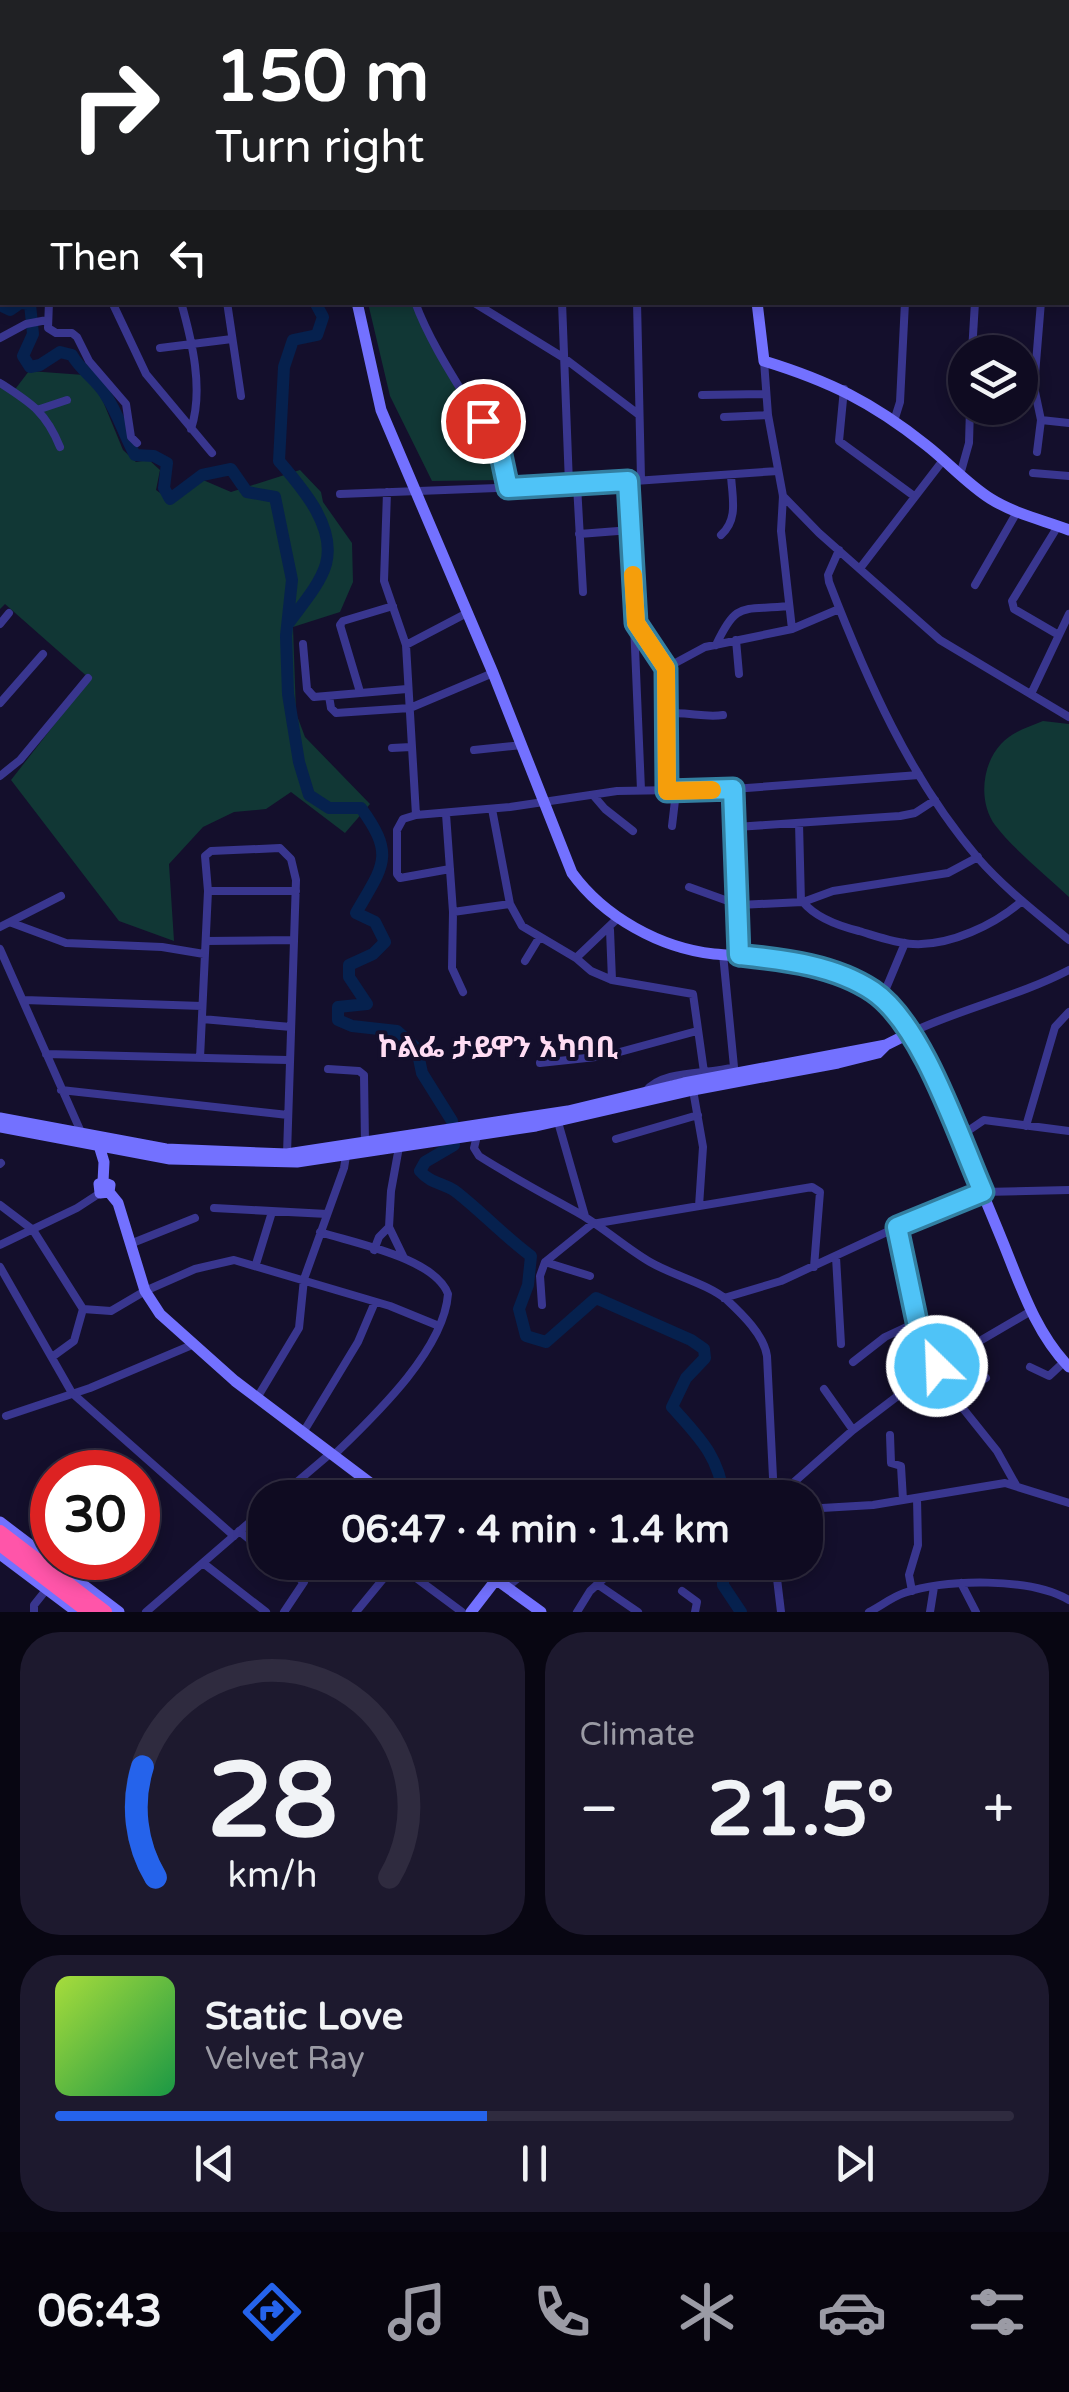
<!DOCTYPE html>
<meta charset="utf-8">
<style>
:root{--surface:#0f0b21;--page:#1d192e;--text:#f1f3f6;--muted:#9b9ba5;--line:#2f2b3f;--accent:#2563eb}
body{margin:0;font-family:"Varela Round","Noto Sans Ethiopic",sans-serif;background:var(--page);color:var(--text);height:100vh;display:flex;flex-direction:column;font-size:38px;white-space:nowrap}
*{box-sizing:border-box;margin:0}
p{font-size:32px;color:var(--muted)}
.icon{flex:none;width:55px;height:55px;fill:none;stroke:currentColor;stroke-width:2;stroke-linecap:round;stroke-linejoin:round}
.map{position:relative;height:1612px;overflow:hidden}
.sheet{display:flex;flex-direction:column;gap:20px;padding:20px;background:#080612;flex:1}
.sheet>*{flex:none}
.guide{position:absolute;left:0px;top:0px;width:1070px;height:305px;box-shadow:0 5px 15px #0003,0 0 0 2px var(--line);background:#202124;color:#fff;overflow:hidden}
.buttons{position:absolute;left:948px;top:335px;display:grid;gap:20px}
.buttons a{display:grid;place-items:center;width:90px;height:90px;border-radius:50%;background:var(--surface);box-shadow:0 5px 15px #0003,0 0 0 2px var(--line);font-size:50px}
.speed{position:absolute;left:30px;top:1450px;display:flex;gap:20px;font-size:50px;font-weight:700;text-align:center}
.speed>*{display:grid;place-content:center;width:130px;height:130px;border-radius:50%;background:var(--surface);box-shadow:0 5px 15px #0003,0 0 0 2px var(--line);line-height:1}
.speed .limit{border:15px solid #d22;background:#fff;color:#111}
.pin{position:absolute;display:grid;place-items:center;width:85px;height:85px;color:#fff;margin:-42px;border:5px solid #fff;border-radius:50%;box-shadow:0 2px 10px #0007}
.me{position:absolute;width:110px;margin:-55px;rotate:336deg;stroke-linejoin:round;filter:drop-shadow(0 0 8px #0008)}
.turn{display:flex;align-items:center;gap:35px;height:210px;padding:0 50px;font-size:45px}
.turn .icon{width:130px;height:130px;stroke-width:2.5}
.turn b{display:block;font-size:70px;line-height:85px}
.then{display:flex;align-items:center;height:95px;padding:0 50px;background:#0003;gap:20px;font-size:38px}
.big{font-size:75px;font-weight:700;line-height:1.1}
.sheet .card{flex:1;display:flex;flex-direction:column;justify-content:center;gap:15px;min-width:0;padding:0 35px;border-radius:40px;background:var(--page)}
.sheet .dial{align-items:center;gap:0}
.dial svg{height:260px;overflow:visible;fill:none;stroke:var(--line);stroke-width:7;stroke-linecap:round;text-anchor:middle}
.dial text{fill:var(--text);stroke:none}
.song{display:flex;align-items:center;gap:30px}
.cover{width:120px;height:120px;border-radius:15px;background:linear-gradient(135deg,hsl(80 70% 55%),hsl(140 70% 35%))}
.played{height:10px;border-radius:5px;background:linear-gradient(90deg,var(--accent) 45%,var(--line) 45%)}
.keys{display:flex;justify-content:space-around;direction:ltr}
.heat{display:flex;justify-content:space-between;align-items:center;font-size:55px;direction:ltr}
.sheet .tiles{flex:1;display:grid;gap:20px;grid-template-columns:1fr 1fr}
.card:last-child{grid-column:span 2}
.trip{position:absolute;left:248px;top:1480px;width:575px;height:100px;border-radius:40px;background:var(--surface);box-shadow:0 5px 15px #0003,0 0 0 2px var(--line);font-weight:700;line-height:100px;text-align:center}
.tab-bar{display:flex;height:160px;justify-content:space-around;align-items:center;background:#06040d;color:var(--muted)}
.tab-bar .icon{width:70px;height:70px}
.tab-bar .current{color:var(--accent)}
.tab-bar b{font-size:45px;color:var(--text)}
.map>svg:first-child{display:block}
.green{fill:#113735}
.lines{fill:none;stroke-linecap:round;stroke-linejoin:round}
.river{stroke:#06214e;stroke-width:12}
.street{stroke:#39368f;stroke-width:8}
.secondary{stroke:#7371ff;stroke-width:11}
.primary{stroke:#c261ff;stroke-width:12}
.highway{stroke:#ff55a9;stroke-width:14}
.route-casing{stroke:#337fa1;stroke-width:25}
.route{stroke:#4fc3f7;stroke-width:18}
.slow{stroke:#f59e0b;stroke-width:18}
.labels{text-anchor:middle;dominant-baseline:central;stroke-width:8;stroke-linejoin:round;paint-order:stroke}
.neighbourhood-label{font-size:30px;font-weight:bold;fill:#ffdcf3;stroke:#140f2c}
</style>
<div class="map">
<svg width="1069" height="1612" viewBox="0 0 1069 1612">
<rect width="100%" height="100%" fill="#140f2c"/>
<path class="green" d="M368,303H418L502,480L432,481L390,396Z
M29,371L84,375L100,394L123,450L136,462L149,460L160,470L156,490L173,502L203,480L231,492L300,470L321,492L323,502L352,543L353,582L340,612L293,627L296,713L305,737L370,804L345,833L291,792L266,809L234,812L203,827L169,864L174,941L119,921L11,780L90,679L5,604L0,609V386L13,392Z
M1043,721L1069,724V897C1045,874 1015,851 995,825C978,802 982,764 1001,744C1012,732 1028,727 1043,721Z"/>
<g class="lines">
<path class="river" d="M134,0L136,2
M0,305L10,310L20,303L30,304L33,334L23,356L30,367L40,365L60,352L72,355C80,370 96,379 105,394C118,413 124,435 135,455L154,456L167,463L164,488L170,499L202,475L231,469L247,492L275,497L292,580L286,636L288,694L299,762L309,795L329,808H361C396,856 383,866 356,913L375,922L385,942L373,954L349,965V977L367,1004L338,1007V1020L352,1026L397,1031L417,1049L422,1073L452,1121L454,1145L425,1162L420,1171C430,1183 443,1183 455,1191C481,1211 504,1236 531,1256L528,1285L519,1309L526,1336L546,1342L596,1298L691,1340L704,1349L705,1358L686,1378L672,1407C699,1437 719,1456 724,1498
M288,624C300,607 320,585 326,564C336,526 302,488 279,461L284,367L293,340L317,335L323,317L315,302
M723,1562V1585L741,1612"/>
<path class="street" d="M761,2V0
M0,78H2
M49,302L48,328L56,333H72L77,337L89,361L126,404L131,437L137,443
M112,302L146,374L212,453
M181,302C192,341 204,390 191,429
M227,302L241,396
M415,302C427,335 448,369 466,398C485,429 506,450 508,488
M473,302L564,358L638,414
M562,302L569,484
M637,302L641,479
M0,338L26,324L47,320
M160,348L232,339
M972,352L975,302
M764,361L768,415L783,496L781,531L792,629
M0,383C31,403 46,412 60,447
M844,389L839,441L914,496
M702,395L766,394
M40,409L67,400
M724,417L768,415
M1041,420L1069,423
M894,421L900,402L905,302
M1037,452L1041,420L1034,387L1041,302
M1033,473L1069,476
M960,475L969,443L970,408
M628,481L641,790
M577,485L583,592
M387,492L384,581L406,645L416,815
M340,494L577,485L778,471
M783,496L819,533L940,640L1069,717
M579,534L631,530
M721,535C739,519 732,497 731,475
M839,550L828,575L829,582C866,678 910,779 978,858C1005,889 1038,914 1069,940
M861,567L944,459
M975,585L1017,512
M636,623L666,668L667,791
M0,624L9,613
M1057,634L1014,609L1012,601L1058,526
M736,640L739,674
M303,644L307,689L314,697L407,689
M406,645L467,613
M716,645C737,600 742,611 788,606
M666,668L705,647L792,629L839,609
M360,692L340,625L343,621L393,606
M1031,694L1069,614
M329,696L331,708L336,713L410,708L493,673
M0,703L43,654
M666,714C686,711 703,718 723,715
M392,748L411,747
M474,750L522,745
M0,776L20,760L88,678
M733,789L739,955
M593,795L605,809L633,831
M492,809L510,904L522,926L576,958L591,971L612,980L693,994L704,1072
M446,814L453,912L452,968L463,992
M799,823L801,902
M672,826L676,792
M736,827L900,816L915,813L935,800
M450,869L400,878L397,874V830L403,819L416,815L510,807L617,791L733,789L919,775
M689,887L739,905L803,902L833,891L948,873L978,857
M208,891H296
M803,902C816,918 839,926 859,931C876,936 894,943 913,944C950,946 994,925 1022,901
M453,912L510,904
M12,923L66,943L162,947L204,954
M0,927L61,896
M610,930L612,980
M206,941L294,940
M0,949L81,1132
M576,958L619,917
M525,961L539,938
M882,998L905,943
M24,1000L202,1006
M202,1019L291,1027
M912,1032C963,1008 1019,996 1069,970
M46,1054L288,1060
M200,1058L208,891L205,856L211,851L280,848L291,859L296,880L287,1154
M540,1063L605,1056L697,1031
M328,1069L359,1071L364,1075L365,1143
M61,1090L288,1115
M693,1090L703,1147L699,1206
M646,1091C663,1069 709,1075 734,1067L723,954
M558,1122L585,1216
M1026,1126L1055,1027L1069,1012
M478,1132L474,1148L479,1156C512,1177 546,1195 580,1214C604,1228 626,1248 650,1262C674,1276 706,1283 727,1300C742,1314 764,1335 767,1356L774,1498
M959,1137L984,1120L1069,1131
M616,1139L698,1115
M399,1147L391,1191L389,1227L404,1258
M0,1164L1,1163
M0,1205L33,1230L83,1309L74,1341L52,1357
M214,1208L327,1214
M897,1227L917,1322L928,1351L953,1396L997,1451L1016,1485
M320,1232C354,1243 435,1258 448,1294C444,1351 372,1418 334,1455
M130,1244L195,1218
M0,1245L77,1208L100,1193
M374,1250L379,1237L389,1227
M836,1257L841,1344
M545,1262L590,1276
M256,1264L272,1212
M0,1267L72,1393L234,1536
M724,1298L781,1281L943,1206L983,1192L1069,1190
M542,1305L540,1276L545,1262L592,1224L812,1187L820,1192L814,1267
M83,1309L111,1311L145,1291L195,1269L234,1260L390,1306L439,1326
M853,1362L885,1337L917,1322
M1030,1367L1049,1376L1064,1362
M824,1389L853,1430
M953,1396L986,1378
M257,1398L299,1328L304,1279L344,1168L347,1150
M6,1416L90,1388L192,1345
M304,1431L358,1342L375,1302
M890,1435L891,1463L901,1466L903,1500
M278,1498L331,1453
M632,1498L694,1488
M692,1498L694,1488H704
M776,1498L853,1430L937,1366L1031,1311
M805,1509L873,1505L1005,1483L1069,1503
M239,1531L265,1552
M278,1562L304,1582L284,1612
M775,1562L781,1612
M203,1563L266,1612
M396,1563L462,1612
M961,1583L976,1612
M597,1584L638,1612
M506,1588L538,1562
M682,1591L697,1602L695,1612
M912,1591L909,1575L918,1545L917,1498
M34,1612V1605L46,1590
M146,1612L265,1509
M356,1612L397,1562
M577,1612L590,1591L622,1562
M869,1612C881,1606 892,1597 904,1593C946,1579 1030,1577 1069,1600
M930,1612L934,1587"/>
<path class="secondary" d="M298,0V2
M936,2L937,0
M0,7L2,9
M0,165H2
M1068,189H1069
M357,302L381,410L493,673L572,873C604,917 660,948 714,954C769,959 836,959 880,997C911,1023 924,1057 940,1093C961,1142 982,1191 1002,1240C1020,1284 1035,1332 1069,1367
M757,302L764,361C829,381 872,402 926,445C948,462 967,484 991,499C1015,514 1043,520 1069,530
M0,1118L166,1149L287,1154L568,1111L684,1083L886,1045
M0,1127L170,1159L297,1162L536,1126L693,1090L838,1063L878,1053L886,1045L912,1032
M97,1139L104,1162L103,1182
M109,1192L100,1193L99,1184L103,1182L110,1185L109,1192L118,1203L145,1291L160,1314L235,1381L390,1498
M0,1522L119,1612
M0,1554L77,1612
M472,1562L541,1612
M471,1612L495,1581"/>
<path class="primary" d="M0,156L2,157
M1068,197H1069"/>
<path class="highway" d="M0,1532L105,1612
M0,1544L89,1612"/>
</g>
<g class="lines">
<defs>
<path id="route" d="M483,421L500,450L508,488L628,481L636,623L666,668L667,791L733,789L739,955C784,960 834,965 873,991C923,1025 958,1135 983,1192L897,1227L917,1322L937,1366"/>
</defs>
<use href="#route" class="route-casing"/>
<use href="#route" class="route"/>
<path class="slow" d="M633,575L636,623L666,668L667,791L712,790"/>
</g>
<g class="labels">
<g class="neighbourhood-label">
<text x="498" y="1047">ኮልፌ ታይዋን አካባቢ</text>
</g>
</g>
</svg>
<div class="buttons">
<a><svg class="icon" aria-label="layers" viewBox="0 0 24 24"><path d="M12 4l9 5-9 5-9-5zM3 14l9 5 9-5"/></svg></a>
</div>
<div class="speed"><div class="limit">30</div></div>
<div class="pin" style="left:483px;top:421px;background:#d93025"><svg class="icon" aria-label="arrive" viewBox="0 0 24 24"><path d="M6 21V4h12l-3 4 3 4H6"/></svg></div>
<svg class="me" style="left:937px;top:1366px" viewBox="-20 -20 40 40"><circle r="17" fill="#4fc3f7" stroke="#fff" stroke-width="3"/><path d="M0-11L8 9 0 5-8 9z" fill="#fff"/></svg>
<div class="trip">06:47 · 4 min · 1.4 km</div>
<div class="guide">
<div class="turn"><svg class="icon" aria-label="right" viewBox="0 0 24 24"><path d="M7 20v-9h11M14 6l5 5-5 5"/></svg><div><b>150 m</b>Turn right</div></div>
<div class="then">Then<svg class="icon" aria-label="left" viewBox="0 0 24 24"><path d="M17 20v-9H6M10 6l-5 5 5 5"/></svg></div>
</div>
</div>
<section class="sheet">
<div class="tiles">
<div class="card dial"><svg viewBox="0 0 100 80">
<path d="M14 69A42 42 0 1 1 86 69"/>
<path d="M14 69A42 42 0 0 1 10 35" stroke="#2563eb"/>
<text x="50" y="56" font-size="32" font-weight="700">28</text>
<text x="50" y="72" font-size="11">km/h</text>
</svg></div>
<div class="card"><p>Climate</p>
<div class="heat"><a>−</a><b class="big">21.5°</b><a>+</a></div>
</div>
<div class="card">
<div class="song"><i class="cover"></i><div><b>Static Love</b><p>Velvet Ray</p></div></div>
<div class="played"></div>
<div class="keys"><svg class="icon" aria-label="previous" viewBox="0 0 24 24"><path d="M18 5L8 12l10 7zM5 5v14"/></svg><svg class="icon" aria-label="pause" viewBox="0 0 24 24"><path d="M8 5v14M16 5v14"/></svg><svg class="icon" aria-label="next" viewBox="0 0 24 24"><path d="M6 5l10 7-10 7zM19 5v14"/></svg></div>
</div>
</div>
</section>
<nav class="tab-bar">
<b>06:43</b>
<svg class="icon current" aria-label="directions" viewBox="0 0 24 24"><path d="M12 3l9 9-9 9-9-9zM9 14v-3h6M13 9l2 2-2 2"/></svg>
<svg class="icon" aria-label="music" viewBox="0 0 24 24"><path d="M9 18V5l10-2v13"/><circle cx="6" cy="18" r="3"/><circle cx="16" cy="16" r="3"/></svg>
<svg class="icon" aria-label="phone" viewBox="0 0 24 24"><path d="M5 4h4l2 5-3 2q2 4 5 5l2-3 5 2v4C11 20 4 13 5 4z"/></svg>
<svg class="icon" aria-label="climate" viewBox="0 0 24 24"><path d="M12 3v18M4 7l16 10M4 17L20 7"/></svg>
<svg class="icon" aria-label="car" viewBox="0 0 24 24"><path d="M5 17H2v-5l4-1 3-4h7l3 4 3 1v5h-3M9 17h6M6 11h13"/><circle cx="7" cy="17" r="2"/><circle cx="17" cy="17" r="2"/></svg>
<svg class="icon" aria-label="filters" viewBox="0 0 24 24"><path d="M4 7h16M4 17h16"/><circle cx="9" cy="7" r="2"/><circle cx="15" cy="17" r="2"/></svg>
</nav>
